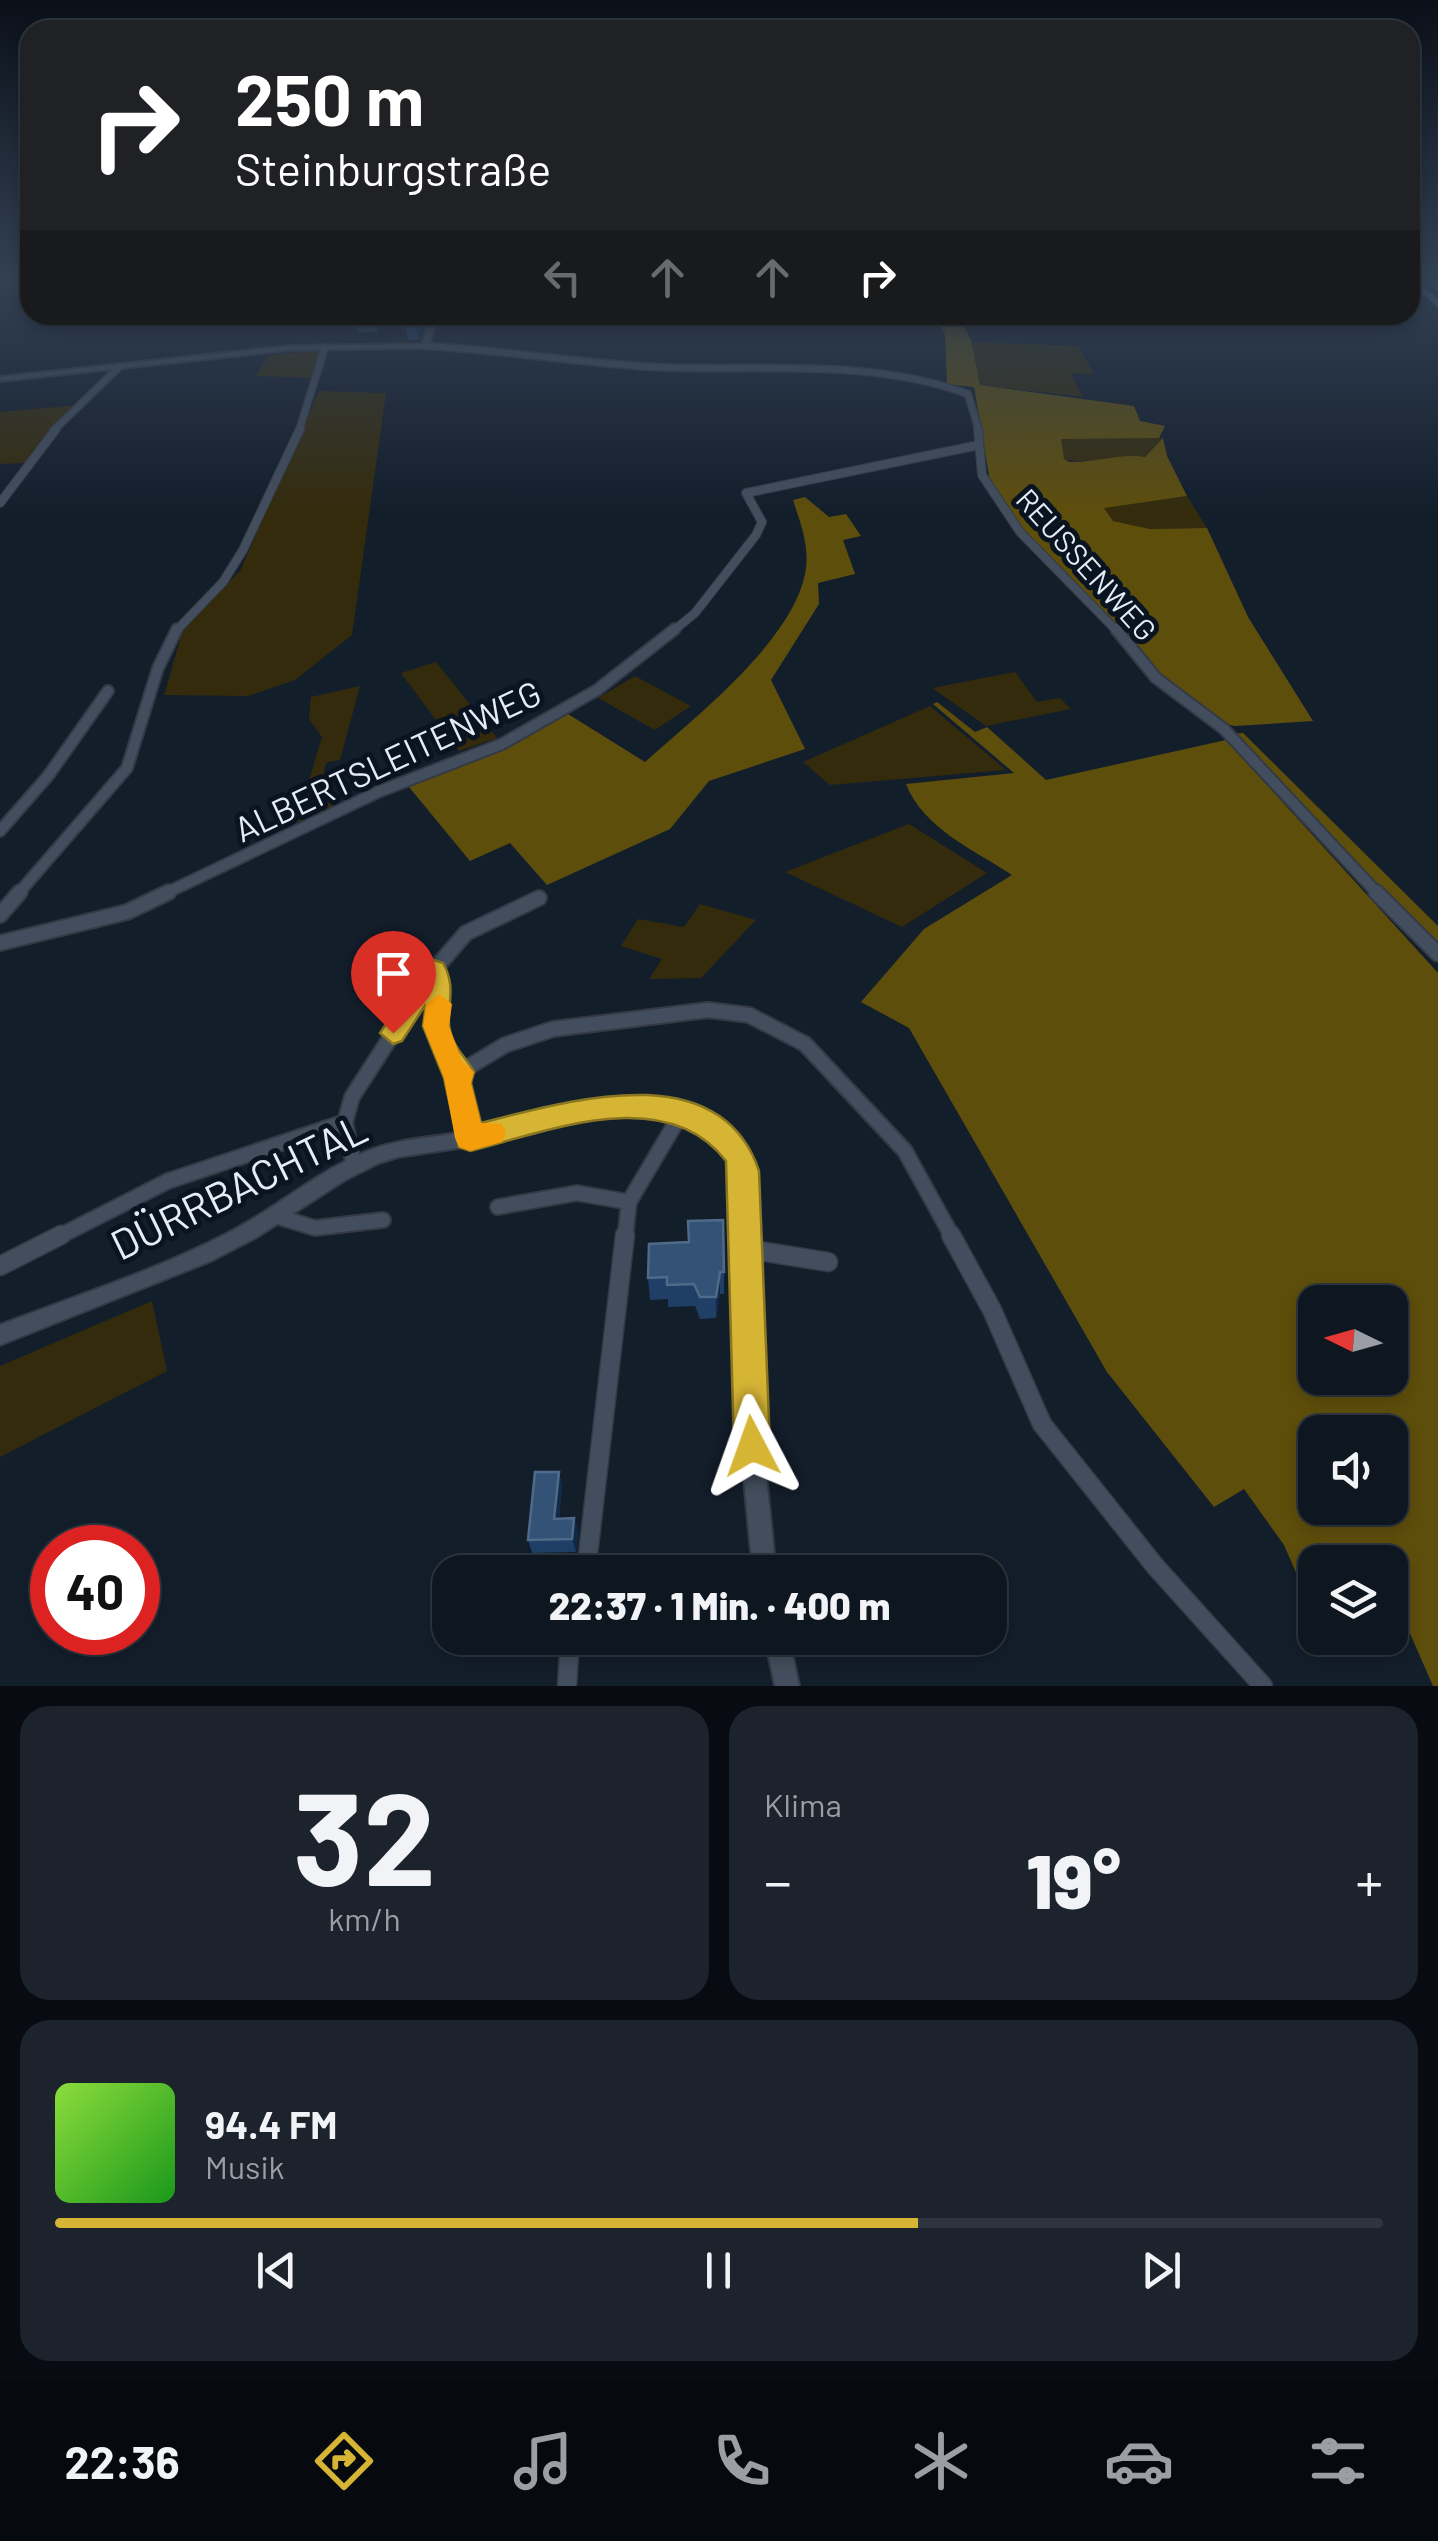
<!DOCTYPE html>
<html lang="de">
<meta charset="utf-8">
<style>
:root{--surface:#0e1620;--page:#1c232d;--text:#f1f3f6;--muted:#9b9fa5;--line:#2e353e;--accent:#d6b534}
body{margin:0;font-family:Barlow,sans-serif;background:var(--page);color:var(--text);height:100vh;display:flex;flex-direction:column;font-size:38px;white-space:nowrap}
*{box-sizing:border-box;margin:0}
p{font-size:32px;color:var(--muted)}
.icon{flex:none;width:55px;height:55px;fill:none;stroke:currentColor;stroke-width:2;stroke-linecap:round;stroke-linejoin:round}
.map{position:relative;height:1686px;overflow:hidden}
.panel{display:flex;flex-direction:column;gap:20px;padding:20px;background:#080c12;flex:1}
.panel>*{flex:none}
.guide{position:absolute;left:20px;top:20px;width:1400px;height:305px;border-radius:30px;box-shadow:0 5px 15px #0003,0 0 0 2px var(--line);background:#202124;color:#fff;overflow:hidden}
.needle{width:65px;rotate:275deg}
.fabs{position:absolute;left:1298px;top:1285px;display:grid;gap:20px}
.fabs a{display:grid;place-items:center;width:110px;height:110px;border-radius:20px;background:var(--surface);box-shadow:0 5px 15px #0003,0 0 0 2px var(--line);font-size:50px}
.speed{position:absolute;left:30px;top:1525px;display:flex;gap:20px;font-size:50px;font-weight:700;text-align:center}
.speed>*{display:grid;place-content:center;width:130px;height:130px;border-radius:50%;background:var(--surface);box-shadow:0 5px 15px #0003,0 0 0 2px var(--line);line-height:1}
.speed .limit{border:15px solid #d22;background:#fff;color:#111}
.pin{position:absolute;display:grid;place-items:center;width:85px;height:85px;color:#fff;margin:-102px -42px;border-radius:50% 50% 50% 0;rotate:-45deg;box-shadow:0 0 10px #0007}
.pin .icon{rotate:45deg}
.me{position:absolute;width:110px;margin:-55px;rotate:356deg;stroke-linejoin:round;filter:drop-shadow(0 0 8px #0008)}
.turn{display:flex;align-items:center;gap:35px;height:210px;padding:0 50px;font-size:45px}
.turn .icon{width:130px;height:130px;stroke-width:2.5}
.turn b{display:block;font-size:70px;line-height:85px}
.lanes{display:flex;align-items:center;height:95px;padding:0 50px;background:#0003;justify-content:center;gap:50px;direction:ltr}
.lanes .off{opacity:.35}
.big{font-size:75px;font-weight:800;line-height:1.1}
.panel .tile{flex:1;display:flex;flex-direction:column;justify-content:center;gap:15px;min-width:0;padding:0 35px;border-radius:30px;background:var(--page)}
.panel .dial{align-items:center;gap:0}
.dial b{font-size:130px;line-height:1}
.song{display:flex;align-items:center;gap:30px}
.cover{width:120px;height:120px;border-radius:15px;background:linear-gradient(135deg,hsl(90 70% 55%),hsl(120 70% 35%))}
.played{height:10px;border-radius:5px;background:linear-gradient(90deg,var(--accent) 65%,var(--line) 65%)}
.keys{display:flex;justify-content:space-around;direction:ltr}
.heat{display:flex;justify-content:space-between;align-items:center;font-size:55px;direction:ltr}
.panel .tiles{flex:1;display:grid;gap:20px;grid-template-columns:1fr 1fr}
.tile:last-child{grid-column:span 2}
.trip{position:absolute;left:432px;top:1555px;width:575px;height:100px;border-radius:30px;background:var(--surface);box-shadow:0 5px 15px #0003,0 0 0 2px var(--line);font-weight:800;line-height:100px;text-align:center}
.dock{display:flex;height:160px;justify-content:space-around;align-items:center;background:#06090d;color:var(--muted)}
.dock .icon{width:70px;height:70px}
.dock .selected{color:var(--accent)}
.dock b{font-size:45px;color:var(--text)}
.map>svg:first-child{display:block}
.green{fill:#342b0c}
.forest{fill:#5e4e0c;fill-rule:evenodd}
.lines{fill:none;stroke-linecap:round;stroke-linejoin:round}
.minor-far4-casing{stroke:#343a45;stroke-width:9}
.minor-far3-casing{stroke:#343a45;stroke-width:10}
.minor-far2-casing{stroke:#343a45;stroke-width:14}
.minor-far1-casing{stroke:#343a45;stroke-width:18}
.minor-casing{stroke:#343a45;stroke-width:21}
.tertiary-casing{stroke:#343a45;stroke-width:4}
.primary-casing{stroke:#343a45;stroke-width:3}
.minor-far4{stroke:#424e5d;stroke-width:6}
.minor-far3{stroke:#424e5d;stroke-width:8}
.minor-far2{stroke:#424e5d;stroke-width:10}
.minor-far1{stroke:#424e5d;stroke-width:14}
.minor{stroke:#424e5d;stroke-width:18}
.tertiary{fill:#424e5d;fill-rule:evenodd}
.primary{fill:#6b8eba;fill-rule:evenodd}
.wall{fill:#1f3f66}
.shaded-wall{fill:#112a48}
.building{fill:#345275;stroke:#506a89;stroke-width:2.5}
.route{fill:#d6b534;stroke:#8b7622;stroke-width:2.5}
.slow{fill:#f59e0b}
.labels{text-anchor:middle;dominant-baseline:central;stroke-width:10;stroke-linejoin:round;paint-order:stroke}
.far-street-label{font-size:30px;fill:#e4ecf5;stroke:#0a1421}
.street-label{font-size:35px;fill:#e4ecf5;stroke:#0a1421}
.near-street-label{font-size:42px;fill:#e4ecf5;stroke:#0a1421}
</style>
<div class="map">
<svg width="1438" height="1686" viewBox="0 0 1438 1686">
<rect width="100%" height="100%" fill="#131e2b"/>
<path class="green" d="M971,342L1078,346L1094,374L1071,373L1083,397L980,385Z
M323,350L318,378L256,376L269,355Z
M319,391L386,393L352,635L295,680L248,696L164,695L184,626L240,571Z
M79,405L24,463L0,464V412Z
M1107,437L1163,438L1145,457L1100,463L1064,460L1060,439Z
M1187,496L1207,528L1150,529L1113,521L1103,507Z
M436,662L497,738L459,751L401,673Z
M1015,672L1037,702L1060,698L1071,709L986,726L932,688Z
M635,676L691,706L655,730L598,698Z
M360,686L340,760L327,762L323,772L335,774L332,807L296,823L322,737L309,719L311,697Z
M930,706L1006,770L830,785L803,762Z
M909,824L987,873L902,927L785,872Z
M700,904L756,920L701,978L649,979L662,959L621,946L638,919L684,927Z
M152,1301L167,1371L0,1457V1366Z"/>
<path class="forest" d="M934,315H958L971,340L980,385L1134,406L1140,421L1165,426L1159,438L1061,439L1064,459L1069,462C1095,463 1119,453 1145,457L1163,438L1167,456L1187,496L1104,508L1113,521L1150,529L1207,528L1248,617L1313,721L1235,726L1215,722L1155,673L1112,619L1021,529L991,487L974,387L947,384L945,335Z
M805,497L829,517L846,514L861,536L843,540L855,574L818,583L819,604L771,680L805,749L709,781L670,829L547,885L510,843L470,861L409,787L507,748L568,714L645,762C695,717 797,638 806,568C809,544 800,522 793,500Z
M937,702L975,732L987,727L1046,780L1226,740L1438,973V1686H1433L1405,1622L1390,1603V1562H1358L1354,1558L1349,1562H1315V1594L1308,1600L1284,1545L1244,1489L1214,1507L1107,1372L909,1028L861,1002L924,929L1012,875C973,849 924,829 906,784L1014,773L933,704ZM1390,1302V1378H1315V1302ZM1390,1432V1508H1315V1432Z
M1243,733L1438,926V948L1231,734Z"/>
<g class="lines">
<defs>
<path id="minor-far4" d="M425,346C502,350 578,363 655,367C760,372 867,357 968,394L979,431
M53,431L119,367
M299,431L325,347"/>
<path id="minor-far3" d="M978,429L982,475L1020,532L1118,632
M0,503L56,429
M175,632L223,582L243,550L300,429
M672,632L695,613L756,535L762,522L746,493L979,445"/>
<path id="minor-far2" d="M1116,629L1156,678L1224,729L1378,894
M0,831L48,776L108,691
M18,894L127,768L158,668L177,629
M164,894L378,792L502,744L597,690L675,629"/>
<path id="minor-far1" d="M1376,892L1438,954
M0,915L20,892
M0,943L127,912L169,892
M460,1072L451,1069L436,1025L441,990L434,970L466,933L539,898
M470,1138L457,1083L460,1072L505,1045L553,1029L708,1010L749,1015L805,1044L905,1151L953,1238
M354,1166L345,1122L352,1097L434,970
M498,1207L577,1193L629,1202
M279,1217L315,1228L383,1220
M56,1238L168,1181L345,1122
M625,1238L629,1202L681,1114"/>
<path id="minor" d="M951,1235L992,1310L1042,1424L1155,1566L1263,1686
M747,1249L828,1262
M0,1266L61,1235
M586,1572L625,1235
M567,1686L570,1638"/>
<path id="tertiary" d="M431,315H437L429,346L425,348L290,350L0,381V377L290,346L422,344Z
M624,1100L663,1101L703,1112L731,1132L753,1171L759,1408L776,1572H753L737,1408L735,1172L719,1143L692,1123L663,1115L624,1114L583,1119L472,1146L398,1157L379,1163L345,1180L257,1237L211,1261L0,1345V1325C75,1296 154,1271 226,1234C276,1209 318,1170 370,1150C401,1138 435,1138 467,1131C520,1121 570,1106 624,1100Z
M765,1638H789L799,1686H775Z"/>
<path id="primary" d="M1410,277L1438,299V307L1410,282Z
M1426,277H1434L1438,282V290Z"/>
</defs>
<use href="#minor-far4" class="minor-far4-casing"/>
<use href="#minor-far3" class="minor-far3-casing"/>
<use href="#minor-far2" class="minor-far2-casing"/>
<use href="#minor-far1" class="minor-far1-casing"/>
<use href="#minor" class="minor-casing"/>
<use href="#tertiary" class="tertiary-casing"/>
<use href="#primary" class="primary-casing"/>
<use href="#minor-far4" class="minor-far4"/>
<use href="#minor-far3" class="minor-far3"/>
<use href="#minor-far2" class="minor-far2"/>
<use href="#minor-far1" class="minor-far1"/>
<use href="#minor" class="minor"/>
<use href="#tertiary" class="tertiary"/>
<use href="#primary" class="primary"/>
</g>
<path class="wall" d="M354,315H382L383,316L377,332L358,333Z
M407,315H427L419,340H408L405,323Z
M724,1272V1294H720L716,1318L700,1319L695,1306L668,1307V1299L650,1300L648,1278Z
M559,1472L562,1486L559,1518H574L578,1532L576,1552L532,1553L528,1540Z"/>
<path class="shaded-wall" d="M374,315H382L377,332Z
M419,315H427L419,340L416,322Z
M720,1272V1294L716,1318V1297Z
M559,1472L562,1486L558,1532L554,1519Z
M574,1518L578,1532L576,1552L572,1539Z"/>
<path class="building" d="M407,315H419L416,322L405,323Z
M723,1220L724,1272H720L716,1297H700L694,1284L667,1285V1277L648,1278L649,1244L689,1242L688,1221Z
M535,1472H559L554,1519L574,1518L572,1539L528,1540Z"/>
<linearGradient id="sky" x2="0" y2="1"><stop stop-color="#0a1018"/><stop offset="0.54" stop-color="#334155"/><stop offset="1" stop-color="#334155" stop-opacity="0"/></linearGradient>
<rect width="1438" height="513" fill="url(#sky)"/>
<path class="route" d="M434,960L443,963C456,986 448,1001 449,1024C451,1046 466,1057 474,1072L471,1083L481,1123C568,1101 720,1054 759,1171L770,1446L765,1459L752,1464L739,1459L734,1446L726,1161C666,1083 549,1131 470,1151L459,1147L444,1078L423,1026L426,1004L402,1041L393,1044L380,1033L426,963Z"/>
<path class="slow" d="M439,994L452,1004L449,1026L462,1061L474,1072L471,1083L481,1123L502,1124L506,1133L502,1142L470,1151L459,1147L455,1138L444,1078L423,1026L426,1004Z"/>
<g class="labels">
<g class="far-street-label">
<text transform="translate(1087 564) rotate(48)">REUSSENWEG</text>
</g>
<g class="street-label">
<text transform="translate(387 760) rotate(-25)">ALBERTSLEITENWEG</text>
</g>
<g class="near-street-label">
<text transform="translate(238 1185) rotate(-26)">DÜRRBACHTAL</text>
</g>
</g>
</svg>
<div class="fabs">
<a><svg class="needle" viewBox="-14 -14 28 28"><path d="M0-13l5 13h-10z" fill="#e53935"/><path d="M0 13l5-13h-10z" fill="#9b9fa5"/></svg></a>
<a><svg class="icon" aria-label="sound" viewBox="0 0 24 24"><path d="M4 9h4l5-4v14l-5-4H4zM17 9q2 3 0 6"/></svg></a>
<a><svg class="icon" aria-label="layers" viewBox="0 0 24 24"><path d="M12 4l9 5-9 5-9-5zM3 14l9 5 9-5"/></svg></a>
</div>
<div class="speed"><div class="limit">40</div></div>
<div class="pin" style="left:393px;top:1033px;background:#d93025"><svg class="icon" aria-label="arrive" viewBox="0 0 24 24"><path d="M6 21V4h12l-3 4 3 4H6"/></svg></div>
<svg class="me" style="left:752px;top:1446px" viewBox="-20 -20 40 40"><path d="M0-17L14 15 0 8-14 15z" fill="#d6b534" stroke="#fff" stroke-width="4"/></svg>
<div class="trip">22:37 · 1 Min. · 400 m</div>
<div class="guide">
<div class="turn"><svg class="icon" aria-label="right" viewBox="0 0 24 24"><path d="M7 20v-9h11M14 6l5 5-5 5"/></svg><div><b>250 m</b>Steinburgstraße</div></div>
<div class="lanes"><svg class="icon off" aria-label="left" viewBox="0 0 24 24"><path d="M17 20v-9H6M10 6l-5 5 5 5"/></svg><svg class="icon off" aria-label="ahead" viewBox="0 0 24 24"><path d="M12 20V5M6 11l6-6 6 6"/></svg><svg class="icon off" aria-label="ahead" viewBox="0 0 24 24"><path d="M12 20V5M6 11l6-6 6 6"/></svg><svg class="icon" aria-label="right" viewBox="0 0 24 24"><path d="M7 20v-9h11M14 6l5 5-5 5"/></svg></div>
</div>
</div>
<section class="panel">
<div class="tiles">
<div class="tile dial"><b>32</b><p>km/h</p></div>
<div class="tile"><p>Klima</p>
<div class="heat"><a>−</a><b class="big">19°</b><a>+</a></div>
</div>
<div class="tile">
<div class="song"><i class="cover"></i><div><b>94.4 FM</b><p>Musik</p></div></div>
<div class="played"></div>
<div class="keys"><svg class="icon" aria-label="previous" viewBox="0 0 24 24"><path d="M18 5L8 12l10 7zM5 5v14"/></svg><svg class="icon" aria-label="pause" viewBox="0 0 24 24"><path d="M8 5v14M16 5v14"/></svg><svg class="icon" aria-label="next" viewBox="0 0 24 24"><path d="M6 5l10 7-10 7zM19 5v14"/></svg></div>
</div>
</div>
</section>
<nav class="dock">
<b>22:36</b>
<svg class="icon selected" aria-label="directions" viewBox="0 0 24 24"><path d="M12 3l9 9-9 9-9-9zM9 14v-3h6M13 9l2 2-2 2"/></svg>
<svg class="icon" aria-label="music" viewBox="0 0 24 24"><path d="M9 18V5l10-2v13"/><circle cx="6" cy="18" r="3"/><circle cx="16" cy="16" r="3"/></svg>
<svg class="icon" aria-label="phone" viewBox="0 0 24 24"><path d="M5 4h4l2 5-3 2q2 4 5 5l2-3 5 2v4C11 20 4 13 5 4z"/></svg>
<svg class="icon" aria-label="climate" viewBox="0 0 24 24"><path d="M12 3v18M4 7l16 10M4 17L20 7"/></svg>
<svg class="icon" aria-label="car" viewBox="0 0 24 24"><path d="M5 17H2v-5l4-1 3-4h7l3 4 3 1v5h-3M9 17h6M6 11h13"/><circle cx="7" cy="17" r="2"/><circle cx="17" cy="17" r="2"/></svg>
<svg class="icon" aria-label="filters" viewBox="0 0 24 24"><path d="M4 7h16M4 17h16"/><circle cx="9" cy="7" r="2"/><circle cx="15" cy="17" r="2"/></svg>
</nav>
